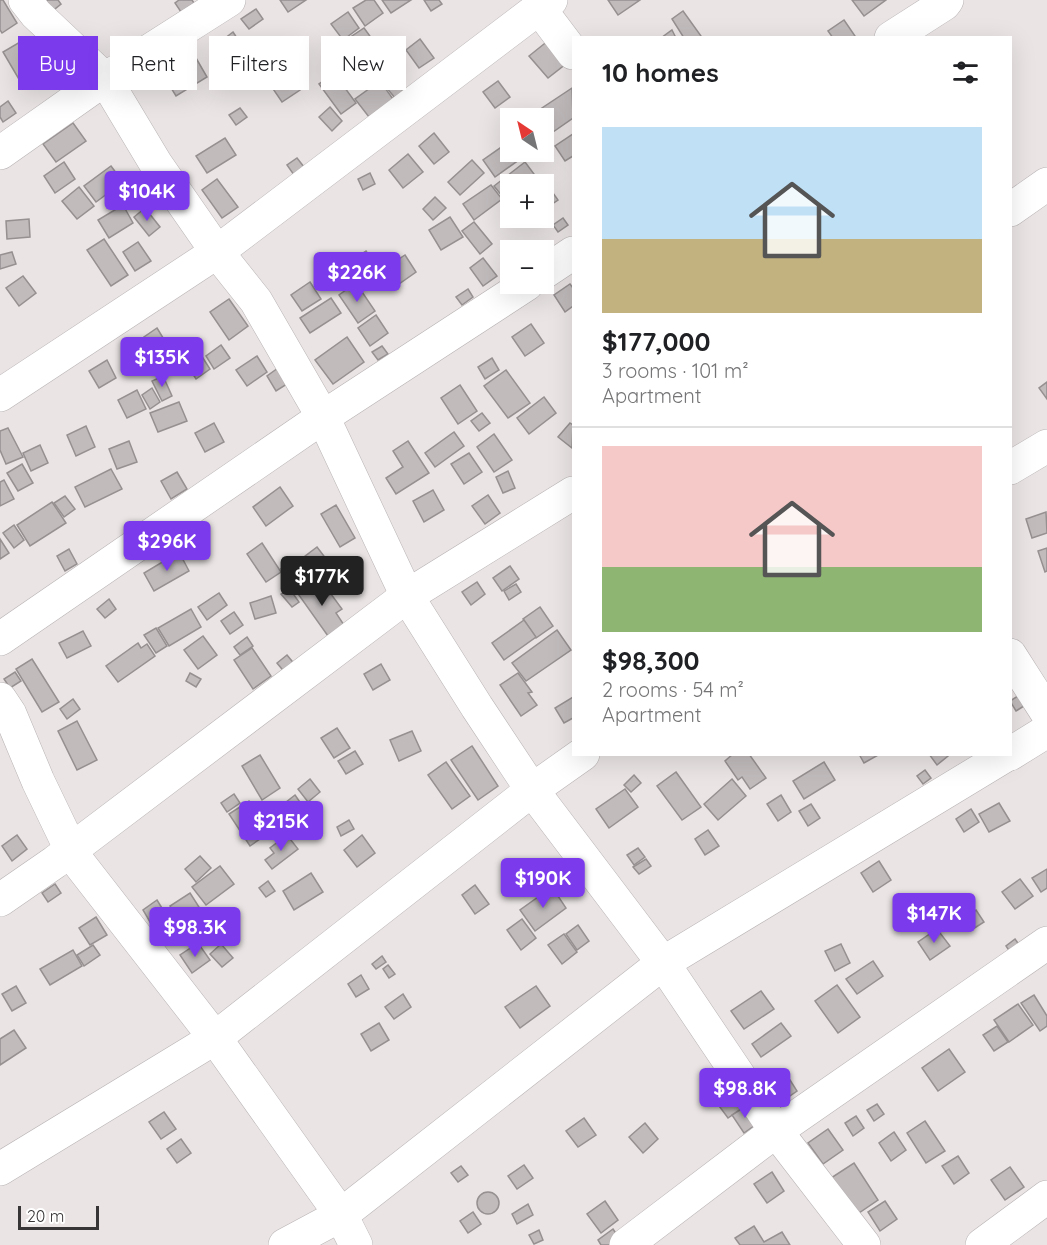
<!DOCTYPE html>
<html lang="en">
<head>
<meta charset="utf-8">
<style>
  :root { --surface:#fff; --page:#f2f2f2; --text:#202124; --muted:#757577; --line:#e0e0e0; --accent:#7c3aed }
  body { margin:0; font-family:Quicksand,sans-serif; background:var(--page); color:var(--text); height:100vh; display:flex; flex-direction:column; font-size:22px; white-space:nowrap }
  * { box-sizing:border-box; margin:0 }
  p { font-size:20px; color:var(--muted) }
  .icon { flex:none; width:33px; height:33px; fill:none; stroke:currentColor; stroke-width:2; stroke-linecap:round; stroke-linejoin:round }
  .map { position:relative; flex:1; overflow:hidden }
  .sheet { position:absolute; left:572px; top:36px; width:440px; height:720px; display:flex; flex-direction:column; background:var(--surface); border-radius:0px; box-shadow:0 6px 24px #0002 }
  .sheet>* { flex:none }
  .top-card { position:absolute; left:18px; top:36px; width:464px; height:54px; display:flex; gap:12px }
  .needle { width:39px; rotate:325deg }
  .tools { position:absolute; left:500px; top:108px; display:grid; gap:12px }
  .tools a { display:grid; place-items:center; width:54px; height:54px; border-radius:0px; background:var(--surface); box-shadow:0 6px 24px #0002; font-size:30px }
  .scale { position:absolute; left:18px; bottom:15px; width:81px; box-sizing:border-box; padding-left:6px; border:3px solid #373535; border-top:0; font-size:16px; line-height:21px; white-space:nowrap; color:#373535; -webkit-text-stroke:4px #fff; paint-order:stroke }
  .price { position:absolute; translate:-50% -51px; padding:0 14px; border-radius:6px; background:var(--accent); color:#fff; font-size:20px; line-height:39px; filter:drop-shadow(0 2px 3px #0008) }
  .price::after { content:''; position:absolute; left:50%; top:36px; width:18px; height:14px; margin-left:-9px; background:inherit; clip-path:polygon(0 0,100% 0,50% 100%) }
  .price.active { background:#222; color:#fff }
  ul { padding:0; list-style:none }
  li { display:grid; align-content:center; gap:12px; height:318px; padding:0 30px }
  li+li { border-top:2px solid var(--line) }
  li span { display:grid; place-items:center; height:186px; border-radius:0px; color:#555 }
  li>.icon { margin-inline-start:auto }
  span .icon { width:108px; height:108px; fill:#fffc; stroke-width:1 }
  li b { font-size:26px }
  h2 { display:flex; justify-content:space-between; align-items:center; height:72px; padding:0 30px; font-size:26px }
  .tag { padding:0 21px; border-radius:0px; background:var(--surface); box-shadow:0 6px 24px #0002; font-size:21px; line-height:54px }
  .tag.active { background:var(--accent); color:#fff }
  .map>svg:first-child { display:block }
  .building { fill:#c1bbbc; stroke:#969091; stroke-width:1.5 }
  .lines { fill:none; stroke-linecap:round; stroke-linejoin:round }
  .minor-casing { stroke:#b9b3b4; stroke-width:34 }
  .minor { stroke:#fff; stroke-width:33 }
</style>
</head>
<body>
<div class="map">
<svg width="1047" height="1245" viewBox="0 0 1047 1245">
  <rect width="100%" height="100%" fill="#eae4e4"/>
  <g class="building">
    <polygon points="0,0 3,0 17,23 2,33 0,30"/>
    <polygon points="48,0 58,0 61,4 50,13 43,4"/>
    <polygon points="179,0 192,0 194,3 181,12 175,3"/>
    <polygon points="280,0 306,0 288,12"/>
    <polygon points="366,0 374,0 383,13 365,26 353,8"/>
    <polygon points="382,0 411,0 391,13"/>
    <polygon points="424,0 439,0 442,4 431,11"/>
    <polygon points="608,0 640,0 618,15"/>
    <polygon points="852,0 886,0 864,16"/>
    <polygon points="256,9 263,19 249,29 241,19"/>
    <polygon points="683,11 701,36 698,38 684,38 672,19"/>
    <polygon points="348,12 359,28 343,40 331,24"/>
    <polygon points="844,20 855,36 852,38 833,38 828,31"/>
    <polygon points="364,28 375,43 360,54 349,38"/>
    <polygon points="672,30 676,38 661,38"/>
    <polygon points="233,32 239,41 229,47 224,39"/>
    <polygon points="247,37 255,48 243,57 234,46"/>
    <polygon points="387,38 397,51 380,63 371,50"/>
    <polygon points="420,39 434,58 419,68 406,50"/>
    <polygon points="348,40 360,61 341,74 328,53"/>
    <polygon points="549,40 567,63 548,78 529,56"/>
    <polygon points="20,42 38,72 20,81 3,52"/>
    <polygon points="259,50 274,70 255,84 240,63"/>
    <polygon points="196,58 207,77 176,96 165,78"/>
    <polygon points="400,58 404,66 389,75 385,67"/>
    <polygon points="287,70 300,90 282,102 269,83"/>
    <polygon points="334,73 356,103 341,114 319,84"/>
    <polygon points="394,80 403,91 395,98 386,87"/>
    <polygon points="380,81 393,99 369,117 355,99"/>
    <polygon points="498,81 510,97 495,108 483,92"/>
    <polygon points="572,88 573,118 553,132 539,110"/>
    <polygon points="8,101 16,113 3,122 0,117 0,107"/>
    <polygon points="330,107 342,121 332,131 319,117"/>
    <polygon points="240,108 247,117 236,125 229,115"/>
    <polygon points="73,123 86,141 56,162 43,144"/>
    <polygon points="434,133 449,152 434,164 419,146"/>
    <polygon points="573,134 573,156 565,161 555,146"/>
    <polygon points="225,138 236,155 207,173 196,156"/>
    <polygon points="510,141 510,152 519,152 523,157 495,177 483,160"/>
    <polygon points="408,154 423,172 403,188 389,170"/>
    <polygon points="297,158 304,167 294,175 287,165"/>
    <polygon points="472,160 484,173 460,195 448,182"/>
    <polygon points="64,162 75,179 55,193 44,176"/>
    <polygon points="525,162 537,178 529,184 510,184 510,199 507,202 494,186"/>
    <polygon points="111,166 123,182 96,202 84,186"/>
    <polygon points="370,173 375,184 363,190 358,179"/>
    <polygon points="217,179 238,207 222,218 202,190"/>
    <polygon points="491,185 502,199 474,220 463,204"/>
    <polygon points="548,186 558,200 543,210 543,190"/>
    <polygon points="79,187 94,206 77,219 62,201"/>
    <polygon points="435,197 446,208 433,220 423,209"/>
    <polygon points="123,205 133,223 109,238 98,220"/>
    <polygon points="145,208 160,227 149,236 134,217"/>
    <polygon points="543,214 545,218 533,226 528,218 543,218"/>
    <polygon points="450,217 463,237 441,250 429,230"/>
    <polygon points="563,218 568,225 558,232 553,225"/>
    <polygon points="29,219 30,237 7,239 6,221"/>
    <polygon points="474,222 492,244 480,254 462,231"/>
    <polygon points="104,239 128,275 111,286 87,250"/>
    <polygon points="138,242 151,261 135,271 123,252"/>
    <polygon points="366,251 378,269 361,281 348,263"/>
    <polygon points="12,252 16,264 0,269 0,255"/>
    <polygon points="405,255 416,272 399,284 387,267"/>
    <polygon points="483,258 497,276 483,286 470,268"/>
    <polygon points="23,276 36,293 19,306 6,288"/>
    <polygon points="310,282 321,299 302,311 291,295"/>
    <polygon points="356,283 375,311 358,323 339,295"/>
    <polygon points="570,284 573,288 573,306 565,312 554,295"/>
    <polygon points="468,289 473,297 462,305 456,297"/>
    <polygon points="331,298 341,313 310,333 300,318"/>
    <polygon points="229,299 248,326 229,340 210,312"/>
    <polygon points="376,315 388,333 370,346 358,328"/>
    <polygon points="531,324 544,343 525,356 512,337"/>
    <polygon points="157,328 165,341 152,349 144,337"/>
    <polygon points="347,337 364,362 333,384 315,360"/>
    <polygon points="169,342 183,366 169,375 155,351"/>
    <polygon points="221,345 230,358 214,369 206,356"/>
    <polygon points="382,346 388,354 378,360 372,352"/>
    <polygon points="201,355 210,369 196,379 187,365"/>
    <polygon points="257,356 267,372 247,386 236,370"/>
    <polygon points="492,358 499,370 485,379 478,367"/>
    <polygon points="107,360 116,378 99,388 89,371"/>
    <polygon points="278,368 287,384 276,391 267,376"/>
    <polygon points="506,370 530,403 508,418 484,386"/>
    <polygon points="163,376 172,396 162,401 152,381"/>
    <polygon points="1047,382 1047,399 1039,388"/>
    <polygon points="460,385 477,411 458,424 441,398"/>
    <polygon points="152,388 160,402 150,409 142,395"/>
    <polygon points="137,390 146,409 127,418 118,400"/>
    <polygon points="544,397 556,413 529,434 517,418"/>
    <polygon points="179,402 187,421 158,432 150,413"/>
    <polygon points="482,413 490,423 479,431 471,421"/>
    <polygon points="214,423 224,442 205,452 195,433"/>
    <polygon points="570,423 573,425 572,448 558,437"/>
    <polygon points="86,426 95,447 76,456 67,435"/>
    <polygon points="8,428 23,457 6,464 0,450 0,431"/>
    <polygon points="454,432 464,446 435,467 425,453"/>
    <polygon points="494,434 512,460 494,472 477,447"/>
    <polygon points="129,441 137,462 117,469 109,449"/>
    <polygon points="408,441 429,473 396,494 386,478 403,467 393,451"/>
    <polygon points="40,445 48,463 31,471 23,453"/>
    <polygon points="469,453 482,472 464,484 451,464"/>
    <polygon points="22,464 33,483 18,491 7,473"/>
    <polygon points="111,469 122,489 85,507 75,487"/>
    <polygon points="508,471 515,488 503,493 496,477"/>
    <polygon points="177,472 187,489 171,499 161,481"/>
    <polygon points="4,480 14,499 0,506 0,482"/>
    <polygon points="280,487 293,506 266,526 253,507"/>
    <polygon points="433,490 444,510 424,522 413,501"/>
    <polygon points="488,495 500,513 485,524 472,506"/>
    <polygon points="65,496 75,509 64,517 54,503"/>
    <polygon points="52,502 66,523 30,546 17,525"/>
    <polygon points="336,505 355,538 340,547 321,514"/>
    <polygon points="1046,512 1047,533 1032,538 1026,519"/>
    <polygon points="14,525 24,540 14,548 3,533"/>
    <polygon points="0,539 9,553 0,559"/>
    <polygon points="262,543 281,572 266,582 247,554"/>
    <polygon points="317,547 327,560 314,570 304,557"/>
    <polygon points="1047,548 1047,571 1045,572 1038,551"/>
    <polygon points="69,549 77,564 65,571 57,556"/>
    <polygon points="179,552 189,571 154,591 144,573"/>
    <polygon points="295,559 308,575 294,586 281,569"/>
    <polygon points="331,564 340,577 326,587 317,574"/>
    <polygon points="510,566 519,579 502,591 493,578"/>
    <polygon points="312,580 325,598 331,594 342,609 336,613 344,625 328,636 296,591"/>
    <polygon points="477,582 485,594 471,605 462,592"/>
    <polygon points="516,584 521,592 509,600 504,591"/>
    <polygon points="289,588 299,602 292,607 281,594"/>
    <polygon points="219,593 227,605 207,620 198,607"/>
    <polygon points="271,596 276,613 255,619 250,603"/>
    <polygon points="109,599 116,609 105,618 97,609"/>
    <polygon points="540,607 553,626 536,638 523,619"/>
    <polygon points="191,609 201,627 169,646 158,628"/>
    <polygon points="234,612 243,625 230,634 221,621"/>
    <polygon points="524,620 536,637 504,660 492,643"/>
    <polygon points="156,628 167,646 156,653 144,635"/>
    <polygon points="557,630 571,650 526,681 512,663"/>
    <polygon points="83,631 91,646 67,658 59,643"/>
    <polygon points="203,636 217,655 198,669 184,650"/>
    <polygon points="247,637 253,646 240,655 234,647"/>
    <polygon points="138,643 141,648 147,644 155,656 118,682 106,666"/>
    <polygon points="252,648 271,676 253,689 234,660"/>
    <polygon points="287,655 296,666 286,674 277,663"/>
    <polygon points="32,659 59,702 42,712 16,669"/>
    <polygon points="381,664 390,680 373,690 364,674"/>
    <polygon points="15,672 21,681 10,688 4,679"/>
    <polygon points="190,673 201,679 196,687 186,681"/>
    <polygon points="518,673 532,692 528,693 537,705 521,716 500,685"/>
    <polygon points="1018,696 1024,706 1016,711 1010,701"/>
    <polygon points="573,697 573,718 564,723 555,708"/>
    <polygon points="73,699 80,709 67,719 60,709"/>
    <polygon points="77,721 97,760 77,770 58,731"/>
    <polygon points="337,728 350,748 334,758 321,738"/>
    <polygon points="412,731 421,751 399,761 390,740"/>
    <polygon points="472,746 498,786 478,800 451,760"/>
    <polygon points="355,751 363,764 346,774 338,761"/>
    <polygon points="733,754 749,754 766,778 750,789 742,777 738,780 725,761"/>
    <polygon points="859,754 880,754 864,763"/>
    <polygon points="929,754 947,754 948,756 937,765"/>
    <polygon points="260,755 280,788 262,800 242,766"/>
    <polygon points="446,762 470,796 452,809 428,775"/>
    <polygon points="824,762 835,780 804,799 793,781"/>
    <polygon points="925,770 931,778 923,784 917,776"/>
    <polygon points="676,772 701,807 682,820 657,786"/>
    <polygon points="634,775 641,783 631,792 624,785"/>
    <polygon points="310,779 320,792 308,802 298,789"/>
    <polygon points="732,779 746,796 718,820 704,804"/>
    <polygon points="625,789 638,807 609,828 596,809"/>
    <polygon points="234,794 240,803 227,812 221,803"/>
    <polygon points="295,795 306,811 281,828 271,814"/>
    <polygon points="781,795 791,812 778,821 767,804"/>
    <polygon points="249,801 270,832 250,846 229,814"/>
    <polygon points="999,803 1010,821 989,832 979,814"/>
    <polygon points="811,804 820,818 808,826 799,811"/>
    <polygon points="971,809 979,822 964,832 956,819"/>
    <polygon points="349,820 354,829 341,836 337,827"/>
    <polygon points="708,830 719,846 705,855 695,839"/>
    <polygon points="17,835 27,849 12,861 2,846"/>
    <polygon points="287,835 298,849 272,869 265,860 274,853 270,848"/>
    <polygon points="362,835 375,853 357,867 344,850"/>
    <polygon points="638,848 645,857 634,865 627,855"/>
    <polygon points="200,856 211,868 196,882 185,869"/>
    <polygon points="646,859 651,866 639,874 633,867"/>
    <polygon points="879,861 891,880 873,892 861,873"/>
    <polygon points="220,866 234,884 206,905 192,887"/>
    <polygon points="1047,869 1047,888 1041,892 1032,878"/>
    <polygon points="311,873 323,892 294,910 283,891"/>
    <polygon points="1020,879 1033,896 1015,909 1002,892"/>
    <polygon points="268,881 275,891 266,897 259,888"/>
    <polygon points="55,884 61,893 48,902 42,893"/>
    <polygon points="475,885 489,904 475,914 462,895"/>
    <polygon points="552,887 566,908 535,931 520,910"/>
    <polygon points="190,893 199,907 179,920 170,906"/>
    <polygon points="930,895 939,915 920,924 911,904"/>
    <polygon points="157,900 165,913 150,922 143,910"/>
    <polygon points="976,910 984,922 970,931 963,920"/>
    <polygon points="96,917 107,935 90,945 79,928"/>
    <polygon points="522,919 536,938 521,950 507,930"/>
    <polygon points="175,920 183,932 169,941 161,929"/>
    <polygon points="578,925 589,941 577,950 566,934"/>
    <polygon points="937,929 950,946 930,960 918,942"/>
    <polygon points="564,934 577,952 562,964 548,945"/>
    <polygon points="1015,939 1022,949 1012,955 1006,946"/>
    <polygon points="198,943 210,960 192,973 180,955"/>
    <polygon points="221,944 233,958 222,967 210,954"/>
    <polygon points="841,944 850,963 835,971 825,951"/>
    <polygon points="93,945 100,955 84,966 77,955"/>
    <polygon points="73,950 82,966 50,985 40,969"/>
    <polygon points="382,956 386,962 376,969 372,964"/>
    <polygon points="873,961 883,976 857,994 846,979"/>
    <polygon points="388,965 395,974 389,978 383,969"/>
    <polygon points="361,975 369,989 356,997 348,984"/>
    <polygon points="837,985 860,1017 838,1033 815,1001"/>
    <polygon points="16,986 26,1003 12,1011 2,994"/>
    <polygon points="536,986 550,1006 520,1028 505,1007"/>
    <polygon points="761,991 774,1009 744,1029 731,1011"/>
    <polygon points="403,994 411,1007 394,1019 385,1007"/>
    <polygon points="1034,995 1047,1016 1047,1026 1040,1031 1021,1003"/>
    <polygon points="1018,1004 1033,1025 1009,1042 994,1020"/>
    <polygon points="379,1023 389,1040 371,1051 361,1034"/>
    <polygon points="781,1023 791,1036 761,1057 752,1044"/>
    <polygon points="997,1026 1008,1042 994,1051 983,1035"/>
    <polygon points="14,1030 26,1048 0,1065 0,1039"/>
    <polygon points="949,1049 965,1072 938,1091 922,1068"/>
    <polygon points="724,1070 748,1104 728,1118 708,1091 716,1086 711,1079"/>
    <polygon points="790,1080 797,1091 787,1098 779,1086"/>
    <polygon points="877,1104 884,1114 874,1121 867,1110"/>
    <polygon points="746,1106 758,1123 744,1133 732,1115"/>
    <polygon points="164,1112 176,1129 161,1139 149,1122"/>
    <polygon points="856,1116 864,1128 853,1136 845,1123"/>
    <polygon points="584,1118 596,1135 578,1147 566,1131"/>
    <polygon points="925,1121 945,1151 926,1163 907,1133"/>
    <polygon points="645,1123 658,1139 643,1153 629,1137"/>
    <polygon points="828,1129 843,1150 823,1164 808,1143"/>
    <polygon points="894,1132 906,1150 891,1161 879,1143"/>
    <polygon points="181,1139 191,1153 177,1163 167,1149"/>
    <polygon points="958,1156 969,1173 954,1184 942,1166"/>
    <polygon points="854,1163 878,1200 856,1215 831,1178"/>
    <polygon points="524,1165 533,1178 517,1189 508,1176"/>
    <polygon points="461,1166 468,1175 458,1182 451,1173"/>
    <polygon points="1010,1167 1024,1187 1005,1200 991,1180"/>
    <polygon points="772,1172 784,1191 767,1203 754,1184"/>
    <circle cx="488" cy="1203" r="11"/>
    <polygon points="605,1201 618,1220 601,1233 587,1214"/>
    <polygon points="885,1201 897,1219 880,1231 868,1212"/>
    <polygon points="528,1204 533,1215 517,1224 512,1214"/>
    <polygon points="473,1212 481,1224 468,1233 460,1221"/>
    <polygon points="754,1226 764,1242 782,1232 790,1245 740,1245 735,1238"/>
    <polygon points="613,1229 621,1241 615,1245 601,1245 598,1240"/>
    <polygon points="539,1230 543,1240 534,1244 529,1235"/>
  </g>
  <g class="lines">
    <defs>
      <g id="minor">
        <polyline points="25,0 36,14 105,79 156,164 217,252 256,301 323,417 407,596 477,707 532,790 663,963 776,1131 864,1245"/>
        <polyline points="551,0 539,8 573,53"/>
        <polyline points="891,38 944,4 947,0"/>
        <polyline points="0,153 105,79 229,0"/>
        <polyline points="1010,210 1047,184"/>
        <polyline points="543,273 573,253"/>
        <polyline points="0,395 217,252 539,8"/>
        <polyline points="1010,468 1047,446"/>
        <polyline points="0,639 323,417 527,284"/>
        <polyline points="1010,655 1047,713"/>
        <polyline points="0,699 10,714 38,781 75,858 215,1038 341,1215 356,1245"/>
        <polyline points="1010,754 1047,731"/>
        <polyline points="0,900 55,862 407,596 573,493"/>
        <polyline points="0,1169 215,1038 532,790 583,754"/>
        <polyline points="285,1245 341,1215 663,963 1008,754"/>
        <polyline points="626,1245 776,1131 1047,943"/>
        <polyline points="982,1245 1047,1197"/>
      </g>
    </defs>
    <use href="#minor" class="minor-casing"/>
    <use href="#minor" class="minor"/>
  </g>
</svg>
<div class="tools">
<a><svg class="needle" viewBox="-14 -14 28 28"><path d="M0-13l5 13h-10z" fill="#e53935"/><path d="M0 13l5-13h-10z" fill="#757577"/></svg></a>
<a>+</a>
<a>−</a>
</div>
<div class="scale">20 m</div>
<b class="price" style="left:147px;top:222px">$104K</b>
<b class="price" style="left:357px;top:303px">$226K</b>
<b class="price" style="left:162px;top:388px">$135K</b>
<b class="price" style="left:167px;top:572px">$296K</b>
<b class="price active" style="left:322px;top:607px">$177K</b>
<b class="price" style="left:281px;top:852px">$215K</b>
<b class="price" style="left:543px;top:909px">$190K</b>
<b class="price" style="left:934px;top:944px">$147K</b>
<b class="price" style="left:195px;top:958px">$98.3K</b>
<b class="price" style="left:745px;top:1119px">$98.8K</b>
<div class="top-card">
<a class="tag active">Buy</a>
<a class="tag">Rent</a>
<a class="tag">Filters</a>
<a class="tag">New</a>
</div>
<section class="sheet">
<h2>10 homes<svg class="icon" aria-label="filters" viewBox="0 0 24 24"><path d="M4 7h16M4 17h16"/><circle cx="9" cy="7" r="2"/><circle cx="15" cy="17" r="2"/></svg></h2>
<ul>
<li><span style="background:linear-gradient(#bfe0f5 60%,#c2b280 0)"><svg class="icon" aria-label="home" viewBox="0 0 24 24"><path d="M3 11l9-7 9 7M6 9v11h12V9"/></svg></span><div><b>$177,000</b><p>3 rooms · 101 m²</p><p>Apartment</p></div></li>
<li><span style="background:linear-gradient(#f6c9c9 65%,#8fb573 0)"><svg class="icon" aria-label="home" viewBox="0 0 24 24"><path d="M3 11l9-7 9 7M6 9v11h12V9"/></svg></span><div><b>$98,300</b><p>2 rooms · 54 m²</p><p>Apartment</p></div></li>
</ul>
</section>
</div>
</body>
</html>
